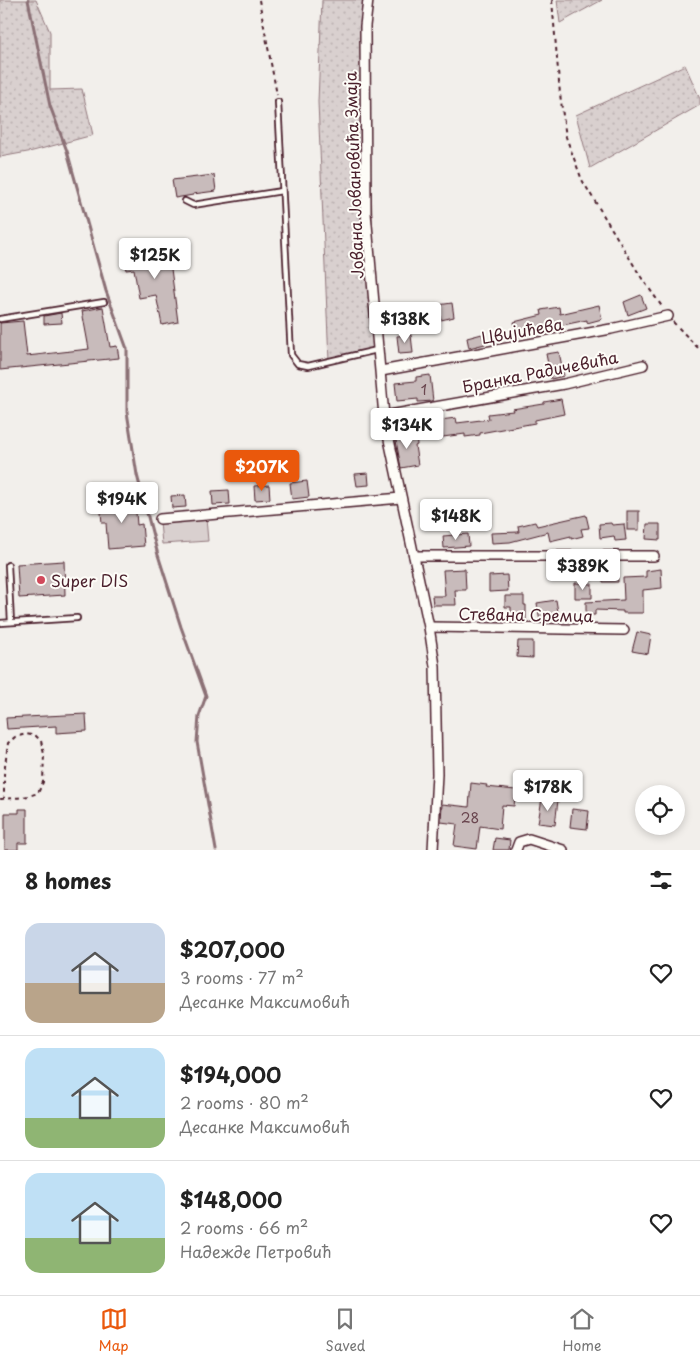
<!DOCTYPE html>
<html lang="en">
<head>
<meta charset="utf-8">
<style>
  :root { --surface:#fff; --page:#f6f6f6; --text:#222; --muted:#767676; --line:#e0e0e0; --accent:#ea580c }
  body { margin:0; font-family:"Playpen Sans",sans-serif; background:var(--page); color:var(--text); height:100vh; display:flex; flex-direction:column; font-size:19px; white-space:nowrap }
  * { box-sizing:border-box; margin:0 }
  p { font-size:16px; color:var(--muted) }
  .icon { flex:none; width:28px; height:28px; fill:none; stroke:currentColor; stroke-width:2; stroke-linecap:round; stroke-linejoin:round }
  .map { position:relative; height:850px; overflow:hidden }
  .panel { display:flex; flex-direction:column; background:var(--surface); flex:1 }
  .panel>* { flex:none }
  .buttons { position:absolute; left:635px; top:785px; display:grid; gap:10px }
  .buttons a { display:grid; place-items:center; width:50px; height:50px; border-radius:50%; background:var(--surface); box-shadow:0 2px 8px #0003; font-size:25px }
  .price { position:absolute; translate:-50% -42px; padding:0 11px; border-radius:5px; background:#fff; color:#222; font-size:16px; line-height:32px; filter:drop-shadow(0 1px 2px #0008) }
  .price::after { content:''; position:absolute; left:50%; top:30px; width:15px; height:11px; margin-left:-8px; background:inherit; clip-path:polygon(0 0,100% 0,50% 100%) }
  .price.on { background:var(--accent); color:#fff }
  ul { padding:0; list-style:none }
  li { display:flex; align-items:center; gap:15px; height:125px; padding:0 25px }
  li+li { border-top:1px solid var(--line) }
  li span { display:grid; place-items:center; flex:none; width:140px; height:100px; border-radius:15px; color:#555 }
  li>.icon { margin-inline-start:auto }
  span .icon { width:60px; height:60px; fill:#fffc; stroke-width:1 }
  li b { font-size:21px }
  h2 { display:flex; justify-content:space-between; align-items:center; height:60px; padding:0 25px; font-size:21px }
  .tabs { display:flex; justify-content:space-around; align-items:center; height:70px; border-top:1px solid var(--line); background:var(--surface); font-size:14px; color:var(--muted) }
  .tabs a { display:grid; justify-items:center; gap:2px }
  .tabs .on { color:var(--accent) }
  .map>svg:first-child { display:block }
  .grass { fill:url(#grass-dots); stroke:#92787d }
  .garden { fill:#d9d0cf; stroke:#92787d }
  .lines { fill:none; stroke-linecap:round; stroke-linejoin:round }
  .stream { stroke:#8b6f75; stroke-width:3 }
  .building { fill:#c8bbbb; stroke:#4a1f2b }
  .lane-casing { stroke:#4a1f2b; stroke-width:8 }
  .street-casing { stroke:#4a1f2b; stroke-width:12 }
  .path { stroke:#4a1f2b; stroke-width:2; stroke-dasharray:4 4; stroke-linecap:butt }
  .lane { stroke:#fdfcf7; stroke-width:4.5 }
  .street { stroke:#fdfcf7; stroke-width:9 }
  .poi-dot { fill:#d1495b; stroke:#fdfcf7; stroke-width:2 }
  .labels { text-anchor:middle; dominant-baseline:central; stroke-width:4; stroke-linejoin:round; paint-order:stroke }
  .number-label { font-size:14px; fill:#6a464f }
  .street-label { font-size:16px; fill:#4a1f2b; stroke:#fdfcf7 }
  .poi-label { font-size:16px; fill:#4a1f2b; stroke:#fdfcf7; text-anchor:start }
</style>
</head>
<body>
<div class="map">
<svg width="700" height="850" viewBox="0 0 700 850">
  <defs>
    <pattern id="grass-dots" width="8" height="8" patternUnits="userSpaceOnUse" patternTransform="scale(1.25)"><rect width="8" height="8" fill="#d9d0cf"/><path d="M2 2h.1M6 6h.1" fill="none" stroke="#bcb2b2" stroke-width="1.8" stroke-linecap="round"/></pattern>
  </defs>
  <rect width="100%" height="100%" fill="#f2efeb"/>
  <filter id="ink" filterUnits="userSpaceOnUse"><feTurbulence type="fractalNoise" baseFrequency=".02" numOctaves="2"/><feDisplacementMap in="SourceGraphic" scale="10" xChannelSelector="R" yChannelSelector="G"/><feConvolveMatrix kernelMatrix="1 2 1 2 8 2 1 2 1" color-interpolation-filters="sRGB"/></filter>
  <g filter="url(#ink)">
    <g class="grass">
      <polygon points="0,0 36,0 50,32 50,90 82,89 93,135 33,151 0,157"/>
      <polygon points="322,0 371,0 365,26 377,350 329,361 318,102"/>
      <polygon points="557,0 602,0 560,23"/>
      <polygon points="685,65 700,99 700,105 590,168 576,115"/>
    </g>
    <polygon class="garden" points="206,518 208,541 162,544 160,522"/>
    <g class="lines">
      <polyline class="stream" points="28,0 50,106 67,151 106,291 127,349 127,412 137,475 158,555 181,627 206,696 199,716 197,742 216,850"/>
    </g>
    <g class="building">
      <polygon points="214,175 216,191 193,194 193,195 175,198 172,180"/>
      <polygon points="168,246 178,322 162,325 156,295 139,298 134,269 126,270 123,255"/>
      <polygon points="641,295 646,308 628,315 624,302"/>
      <polygon points="452,303 454,317 441,320 438,305"/>
      <polygon points="599,305 602,319 587,323 587,320 539,330 539,332 518,337 514,322 542,315 541,310 559,307 560,314"/>
      <polygon points="103,307 110,347 117,346 119,358 0,370 0,323 23,321 27,356 89,349 82,311"/>
      <polygon points="61,313 62,323 44,324 44,316"/>
      <polygon points="482,334 485,344 469,348 467,338"/>
      <polygon points="411,335 413,353 399,354 397,336"/>
      <polygon points="559,352 564,376 551,379 546,354"/>
      <polygon points="430,375 433,401 418,402 418,399 397,401 395,383 416,381 416,377"/>
      <polygon points="561,399 564,414 535,420 535,423 480,433 480,435 465,437 465,434 443,437 440,420 456,418 457,423 489,419 488,414 513,411 512,409 544,404 544,402"/>
      <polygon points="416,433 417,445 415,446 418,465 401,468 395,435"/>
      <polygon points="368,473 369,485 357,486 355,474"/>
      <polygon points="307,481 309,497 292,499 290,483"/>
      <polygon points="269,485 270,499 255,500 254,486"/>
      <polygon points="229,490 230,504 213,505 212,491"/>
      <polygon points="185,495 186,507 172,508 171,496"/>
      <polygon points="135,500 137,525 142,524 144,546 108,549 106,523 102,523 100,502"/>
      <rect x="627" y="511" width="12" height="19"/>
      <polygon points="586,515 589,528 581,529 583,536 571,539 571,536 550,541 548,532 510,542 492,543 491,533 519,532 518,526 535,522 537,526"/>
      <polygon points="611,523 612,525 624,524 626,540 615,541 614,536 600,538 599,524"/>
      <polygon points="647,524 660,524 660,540 646,539"/>
      <polygon points="468,534 469,546 444,548 443,536"/>
      <polygon points="64,561 65,595 19,598 17,564"/>
      <polygon points="465,569 466,590 455,590 456,605 433,605 432,596 445,596 443,570"/>
      <polygon points="602,569 617,569 618,582 603,582"/>
      <polygon points="661,569 662,588 643,590 643,613 623,613 623,611 595,610 595,615 586,615 586,602 624,600 623,578 646,577 646,571"/>
      <polygon points="507,575 508,591 489,592 489,576"/>
      <polygon points="575,583 592,584 592,598 575,598"/>
      <polygon points="505,596 524,596 524,605 526,605 526,620 511,620 511,607 505,607"/>
      <polygon points="556,600 559,618 540,621 537,603"/>
      <polygon points="637,632 651,635 648,654 632,651"/>
      <polygon points="518,641 533,641 533,658 517,657"/>
      <polygon points="86,714 87,731 56,733 56,726 7,729 6,718"/>
      <polygon points="471,783 487,785 486,787 516,790 514,806 502,805 500,829 480,826 477,849 454,846 457,824 441,822 442,804 469,807"/>
      <polygon points="542,798 558,800 555,825 538,823"/>
      <polygon points="19,809 27,809 27,843 18,843 18,850 5,850 5,813 19,813"/>
      <polygon points="572,809 589,811 587,829 570,827"/>
      <polygon points="495,838 510,840 509,850 493,850"/>
    </g>
    <g class="lines">
      <defs>
        <g id="lane">
          <polyline points="278,102 291,355 298,364 308,366 377,350"/>
          <polyline points="185,201 193,205 282,191"/>
          <polyline points="0,319 104,302"/>
          <polyline points="8,565 11,622"/>
          <polyline points="0,623 77,618"/>
        </g>
        <g id="street">
          <polyline points="368,0 365,26 366,213 384,416 429,627 435,666 437,774 433,850"/>
          <polyline points="381,371 611,329 668,316"/>
          <polyline points="384,416 564,384 643,365"/>
          <polyline points="160,519 401,498"/>
          <polyline points="414,556 654,556"/>
          <polyline points="429,627 624,630"/>
          <polyline points="516,850 519,842 529,839 563,850"/>
        </g>
      </defs>
      <use href="#lane" class="lane-casing"/>
      <use href="#street" class="street-casing"/>
      <g class="path">
        <polyline points="259,0 277,95"/>
        <polyline points="552,0 560,94 566,137 582,180 641,277 663,308"/>
        <polyline points="673,322 700,350"/>
        <path d="M0,799C13,798 25,798 38,793L43,782L44,754L41,741L36,736L26,734L15,737L8,743L4,774V798"/>
      </g>
      <use href="#lane" class="lane"/>
      <use href="#street" class="street"/>
    </g>
  </g>
  <circle class="poi-dot" cx="41" cy="580" r="5"/>
  <g class="labels">
    <g class="number-label">
      <text x="424" y="389">1</text>
      <text x="470" y="817">28</text>
    </g>
    <g class="street-label">
      <text transform="translate(353 175) rotate(-92)">Јована Јовановића Змаја</text>
      <text transform="translate(522 330) rotate(-10)">Цвијићева</text>
      <text transform="translate(540 371) rotate(-11)">Бранка Радичевића</text>
      <text transform="translate(526 614) rotate(1)">Стевана Сремца</text>
    </g>
    <g class="poi-label">
      <text x="51" y="580">Super DIS</text>
    </g>
  </g>
</svg>
<div class="buttons">
<a><svg class="icon" aria-label="locate" viewBox="0 0 24 24"><circle cx="12" cy="12" r="6"/><path d="M12 2v4M12 18v4M2 12h4M18 12h4"/></svg></a>
</div>
<b class="price" style="left:155px;top:280px">$125K</b>
<b class="price" style="left:405px;top:344px">$138K</b>
<b class="price" style="left:407px;top:450px">$134K</b>
<b class="price on" style="left:262px;top:492px">$207K</b>
<b class="price" style="left:122px;top:524px">$194K</b>
<b class="price" style="left:456px;top:541px">$148K</b>
<b class="price" style="left:583px;top:591px">$389K</b>
<b class="price" style="left:548px;top:812px">$178K</b>
</div>
<section class="panel">
<h2>8 homes<svg class="icon" aria-label="filters" viewBox="0 0 24 24"><path d="M4 7h16M4 17h16"/><circle cx="9" cy="7" r="2"/><circle cx="15" cy="17" r="2"/></svg></h2>
<ul>
<li><span style="background:linear-gradient(#c9d6e8 60%,#b9a48a 0)"><svg class="icon" aria-label="home" viewBox="0 0 24 24"><path d="M3 11l9-7 9 7M6 9v11h12V9"/></svg></span><div><b>$207,000</b><p>3 rooms · 77 m²</p><p>Десанке Максимовић</p></div><svg class="icon" aria-label="heart" viewBox="0 0 24 24"><path d="M12 20l-8-8c-3-5 5-10 8-4 3-6 11-1 8 4z"/></svg></li>
<li><span style="background:linear-gradient(#bfe0f5 70%,#8fb573 0)"><svg class="icon" aria-label="home" viewBox="0 0 24 24"><path d="M3 11l9-7 9 7M6 9v11h12V9"/></svg></span><div><b>$194,000</b><p>2 rooms · 80 m²</p><p>Десанке Максимовић</p></div><svg class="icon" aria-label="heart" viewBox="0 0 24 24"><path d="M12 20l-8-8c-3-5 5-10 8-4 3-6 11-1 8 4z"/></svg></li>
<li><span style="background:linear-gradient(#bfe0f5 65%,#8fb573 0)"><svg class="icon" aria-label="home" viewBox="0 0 24 24"><path d="M3 11l9-7 9 7M6 9v11h12V9"/></svg></span><div><b>$148,000</b><p>2 rooms · 66 m²</p><p>Надежде Петровић</p></div><svg class="icon" aria-label="heart" viewBox="0 0 24 24"><path d="M12 20l-8-8c-3-5 5-10 8-4 3-6 11-1 8 4z"/></svg></li>
</ul>
</section>
<nav class="tabs">
<a class="on"><svg class="icon" aria-label="map" viewBox="0 0 24 24"><path d="M3 6l6-2 6 2 6-2v14l-6 2-6-2-6 2zM9 4v14M15 6v14"/></svg>Map</a>
<a><svg class="icon" aria-label="saved" viewBox="0 0 24 24"><path d="M7 4h10v16l-5-4-5 4z"/></svg>Saved</a>
<a><svg class="icon" aria-label="home" viewBox="0 0 24 24"><path d="M3 11l9-7 9 7M6 9v11h12V9"/></svg>Home</a>
</nav>
</body>
</html>
